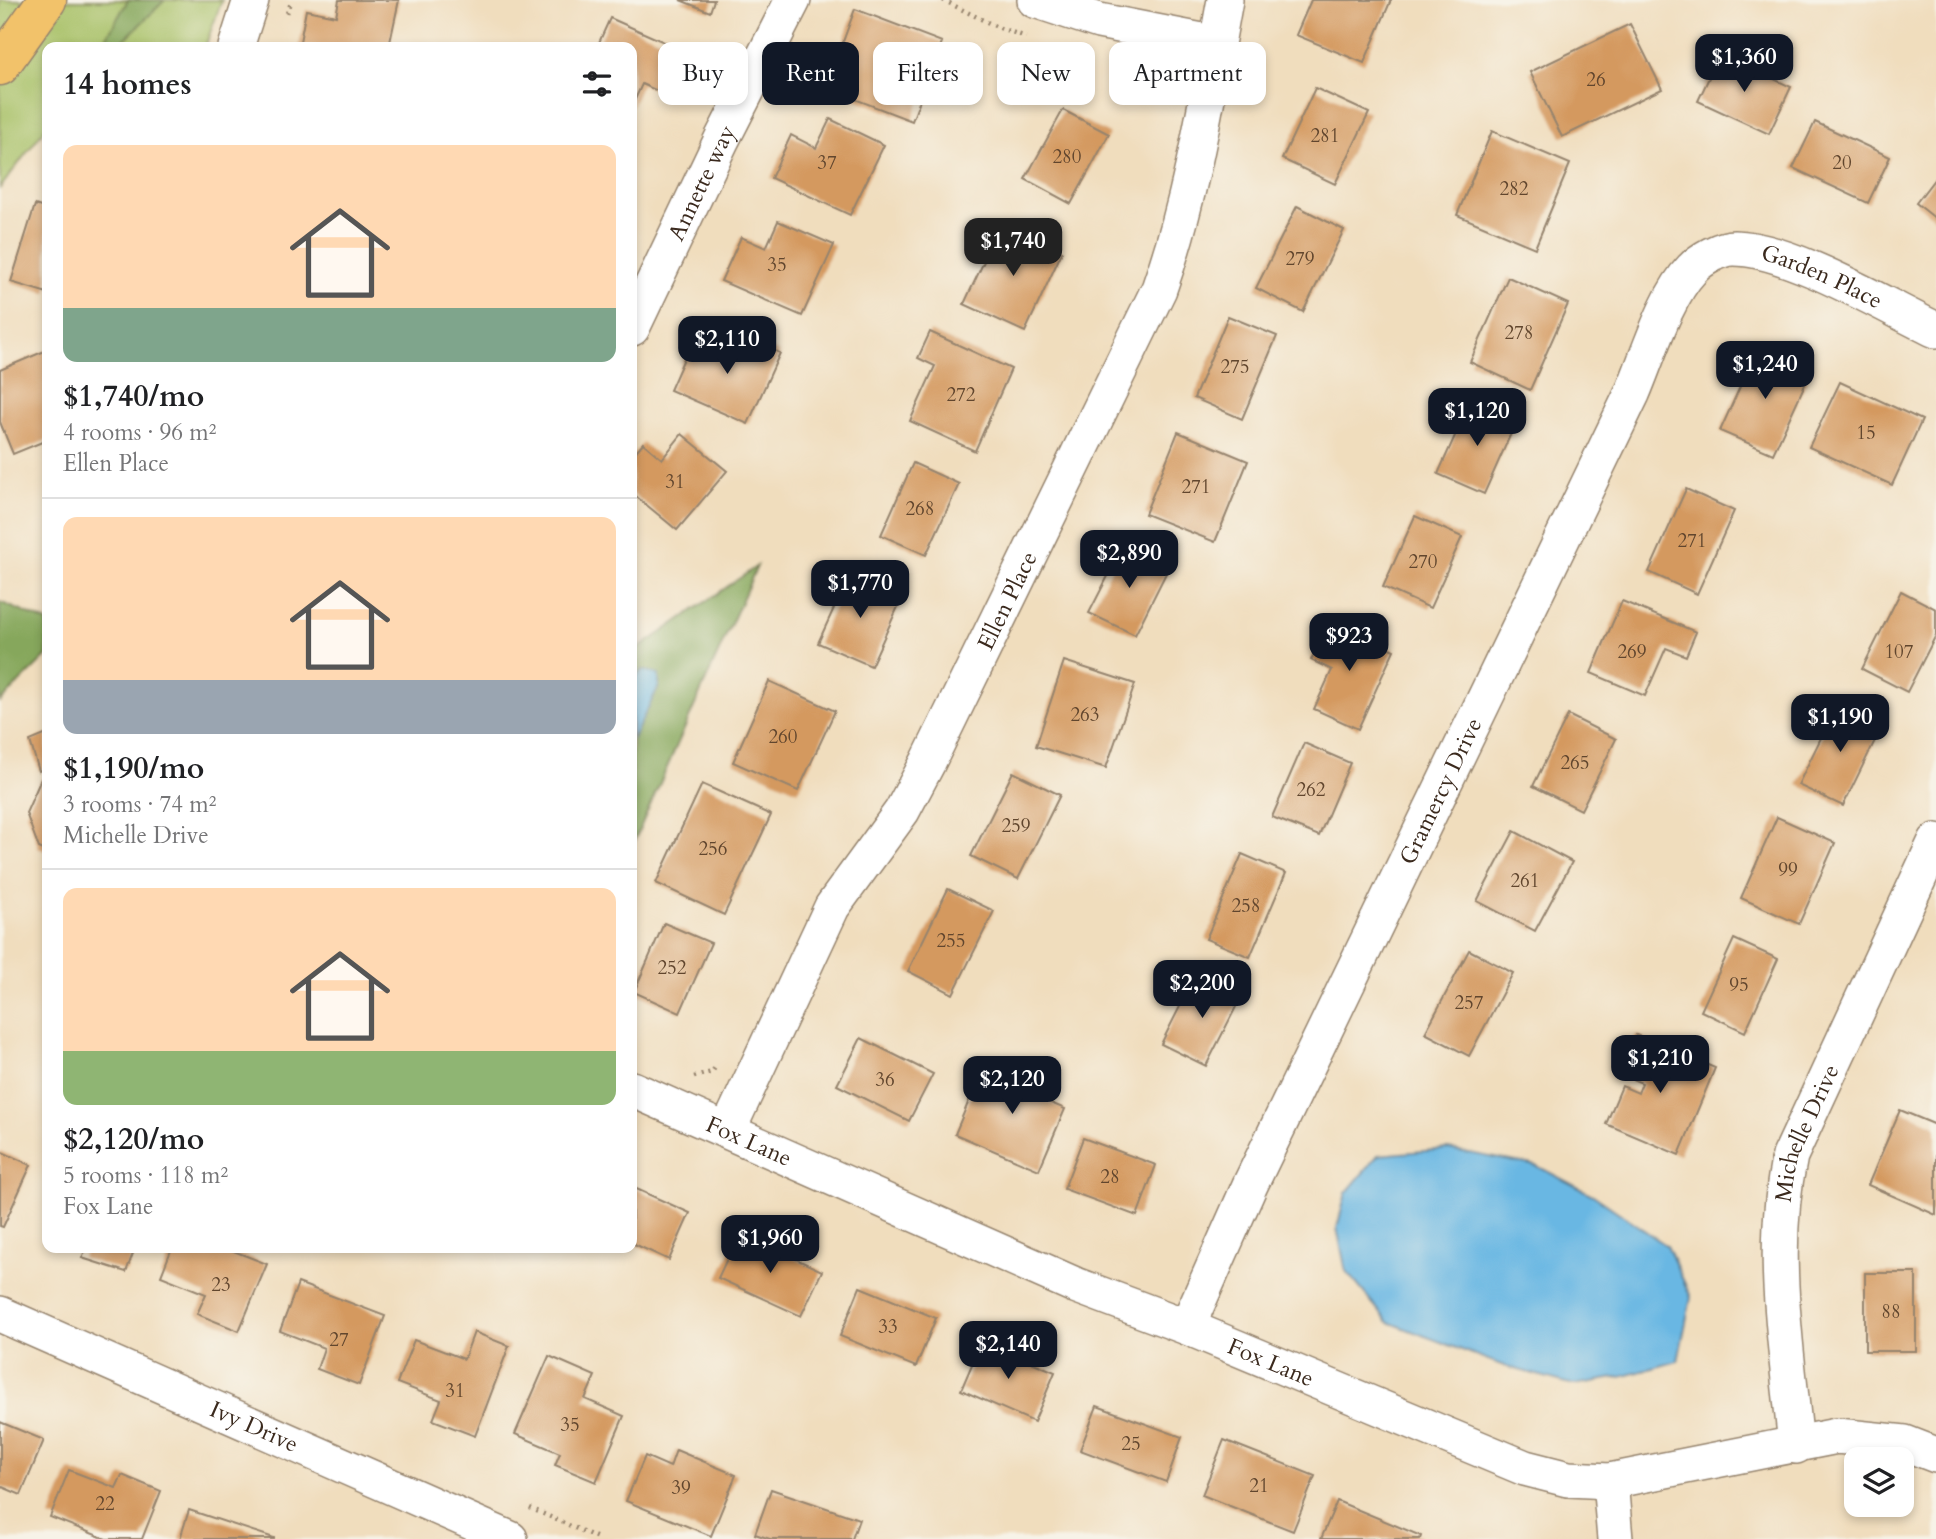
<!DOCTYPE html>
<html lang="en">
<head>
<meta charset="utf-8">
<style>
  :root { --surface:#fff; --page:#f6f6f6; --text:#202124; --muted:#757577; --line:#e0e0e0; --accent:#111827 }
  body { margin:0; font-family:Cardo,serif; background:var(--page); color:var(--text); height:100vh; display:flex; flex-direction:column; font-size:26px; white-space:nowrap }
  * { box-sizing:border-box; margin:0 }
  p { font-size:23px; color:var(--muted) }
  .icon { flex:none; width:38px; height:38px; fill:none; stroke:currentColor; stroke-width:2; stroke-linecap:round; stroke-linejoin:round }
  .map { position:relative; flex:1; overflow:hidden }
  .details { position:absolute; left:42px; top:42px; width:595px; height:1211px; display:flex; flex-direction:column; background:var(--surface); border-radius:14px; box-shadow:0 4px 10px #0003 }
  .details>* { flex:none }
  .guide { position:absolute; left:658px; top:42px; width:665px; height:63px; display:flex; gap:14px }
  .tools { position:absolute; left:1844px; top:1447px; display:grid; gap:14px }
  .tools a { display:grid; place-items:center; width:70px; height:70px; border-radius:14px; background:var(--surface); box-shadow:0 4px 10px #0003; font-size:35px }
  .price { position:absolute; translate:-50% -60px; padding:0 16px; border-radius:14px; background:var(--accent); color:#fff; font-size:23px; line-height:46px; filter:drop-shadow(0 2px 4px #0008) }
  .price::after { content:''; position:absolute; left:50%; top:42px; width:21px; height:16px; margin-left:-10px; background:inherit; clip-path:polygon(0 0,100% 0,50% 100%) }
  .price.active { background:#222; color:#fff }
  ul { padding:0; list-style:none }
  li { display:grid; align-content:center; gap:14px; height:371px; padding:0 21px }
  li+li { border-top:2px solid var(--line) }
  li span { display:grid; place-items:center; height:217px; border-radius:14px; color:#555 }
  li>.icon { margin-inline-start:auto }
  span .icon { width:126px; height:126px; fill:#fffc; stroke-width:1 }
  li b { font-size:30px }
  h2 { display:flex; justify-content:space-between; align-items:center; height:84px; padding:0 21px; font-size:30px }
  .chip { padding:0 24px; border-radius:14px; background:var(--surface); box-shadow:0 4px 10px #0003; font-size:24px; line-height:63px }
  .chip.active { background:var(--accent); color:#fff }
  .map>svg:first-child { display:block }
  .green { fill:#a8c167; stroke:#727642; stroke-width:2 }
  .forest { fill:#86a75c; stroke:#60683d; stroke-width:2 }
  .water { fill:#69b7e3; stroke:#527080; stroke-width:2 }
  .building { fill:#d4995e }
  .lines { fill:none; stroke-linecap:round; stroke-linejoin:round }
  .minor-casing { stroke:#96846e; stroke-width:38 }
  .primary-casing { stroke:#96846e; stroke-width:41 }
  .path { stroke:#96846e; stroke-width:4.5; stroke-dasharray:2 5; stroke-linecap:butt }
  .minor { stroke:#fff; stroke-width:35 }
  .primary { stroke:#f2c26a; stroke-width:38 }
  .labels { text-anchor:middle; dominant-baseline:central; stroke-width:7; stroke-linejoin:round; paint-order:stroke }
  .number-label { font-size:19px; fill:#61462e }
  .street-label { font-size:23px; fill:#3b2a1e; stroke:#f7f3e8 }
</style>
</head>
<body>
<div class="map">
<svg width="1936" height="1539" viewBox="0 0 1936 1539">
  <rect width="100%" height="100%" fill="#f7f3e8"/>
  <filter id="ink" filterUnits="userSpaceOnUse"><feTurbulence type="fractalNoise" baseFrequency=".0143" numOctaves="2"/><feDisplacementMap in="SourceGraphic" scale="14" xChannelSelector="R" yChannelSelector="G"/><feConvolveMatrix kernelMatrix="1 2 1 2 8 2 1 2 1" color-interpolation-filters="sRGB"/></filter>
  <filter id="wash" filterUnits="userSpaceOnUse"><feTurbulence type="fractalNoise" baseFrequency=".00686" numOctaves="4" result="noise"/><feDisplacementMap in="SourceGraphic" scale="28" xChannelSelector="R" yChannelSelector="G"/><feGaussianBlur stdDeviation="1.57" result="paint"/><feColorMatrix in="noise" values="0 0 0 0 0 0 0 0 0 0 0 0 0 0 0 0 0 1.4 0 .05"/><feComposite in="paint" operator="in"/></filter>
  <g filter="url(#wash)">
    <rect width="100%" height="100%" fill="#f0ddbd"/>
    <polygon class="green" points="0,0 222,0 205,47 47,47 47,126 0,188"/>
    <g class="forest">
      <polygon points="128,0 165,0 117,47 101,47"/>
      <polygon points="757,566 632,846 632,740 659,686 659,675 642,670 632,683 632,653"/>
      <polygon points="0,602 47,622 47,656 0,702"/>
    </g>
    <g class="water">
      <polygon points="642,670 659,674 659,686 632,740 632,683"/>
      <polygon points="1448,1149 1537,1166 1593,1195 1667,1246 1691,1297 1678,1361 1621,1377 1574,1385 1504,1366 1388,1322 1346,1271 1337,1228 1346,1193 1378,1155"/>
    </g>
    <g id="blocks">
      <g class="building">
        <polygon points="339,0 399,0 389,47 299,47 306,10 336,16"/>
        <polygon points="680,0 714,0 710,12"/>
        <polygon points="1311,0 1391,0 1364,63 1296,35"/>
        <polygon points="855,9 942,42 912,121 826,88"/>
        <polygon points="610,18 689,53 669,96 642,84 632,106 632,47 597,47"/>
        <polygon points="1630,24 1662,89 1562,137 1530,72"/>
        <polygon points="1720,54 1791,87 1769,134 1698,101"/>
        <polygon points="1315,88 1369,113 1335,184 1282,159"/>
        <polygon points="1063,110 1109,134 1071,204 1025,179"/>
        <polygon points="830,119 884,145 850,215 771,178 791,135 816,148"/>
        <polygon points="1815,122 1890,157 1868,203 1793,168"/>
        <polygon points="1492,131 1570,164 1535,248 1457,215"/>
        <polygon points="1936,177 1936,219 1916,203"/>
        <polygon points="35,205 47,209 47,293 11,282"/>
        <polygon points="1297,206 1344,230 1303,312 1256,288"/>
        <polygon points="778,221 834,245 802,316 721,281 741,237 766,248"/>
        <polygon points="1001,225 1062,252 1025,332 964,304"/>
        <polygon points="1508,277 1568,304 1530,390 1470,362"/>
        <polygon points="1228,316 1277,336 1242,419 1194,398"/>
        <polygon points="728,330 780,353 748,424 670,390 689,347 715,358"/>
        <polygon points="930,332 1011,369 975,451 910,421 935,366 918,358"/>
        <polygon points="1758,347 1811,371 1773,454 1720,431"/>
        <polygon points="47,350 47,440 13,454 0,422 0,370"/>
        <polygon points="1840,382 1922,420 1892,485 1809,447"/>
        <polygon points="1470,402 1516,422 1484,494 1438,474"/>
        <polygon points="1178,432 1248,461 1215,542 1145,514"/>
        <polygon points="682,434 727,471 677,530 632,493 632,456 643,443 662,459"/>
        <polygon points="913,463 959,484 926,555 881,535"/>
        <polygon points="1686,489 1734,511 1697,594 1649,572"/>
        <polygon points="1415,516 1462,537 1430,608 1383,587"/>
        <polygon points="1124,545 1169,567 1135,635 1089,613"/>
        <polygon points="850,573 902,598 871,666 818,643"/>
        <polygon points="1901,591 1936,609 1936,635 1907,692 1862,669"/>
        <polygon points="1622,601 1696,632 1686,656 1666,648 1645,696 1591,673"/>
        <polygon points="1329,621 1394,650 1358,729 1314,709 1332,670 1311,660"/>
        <polygon points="1064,661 1135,684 1106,768 1036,746"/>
        <polygon points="769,681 835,711 798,791 733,762"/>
        <polygon points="1838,703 1883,724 1843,806 1798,785"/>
        <polygon points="1568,715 1616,739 1581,810 1533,786"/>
        <polygon points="47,734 47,767 39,771 30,741"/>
        <polygon points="1304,743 1350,763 1319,836 1272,817"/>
        <polygon points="1013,772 1060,795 1018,879 971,856"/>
        <polygon points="47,776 47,852 39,848 26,813 41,779"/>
        <polygon points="702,784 771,815 724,915 656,883"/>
        <polygon points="1777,817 1835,843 1799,924 1741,898"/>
        <polygon points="1514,831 1572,862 1535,931 1477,901"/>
        <polygon points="1242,854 1286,873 1250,957 1206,939"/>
        <polygon points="948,889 994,911 953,994 908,971"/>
        <polygon points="664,923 711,943 680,1013 634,992"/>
        <polygon points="1734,939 1778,959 1745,1032 1701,1011"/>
        <polygon points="1469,950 1513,973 1469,1056 1425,1033"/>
        <polygon points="1197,973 1242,995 1206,1066 1161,1044"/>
        <polygon points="1636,1035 1715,1068 1679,1155 1606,1124 1622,1086 1638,1093 1642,1083 1620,1074"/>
        <polygon points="861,1038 933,1074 909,1121 837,1085"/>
        <polygon points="1012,1063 1054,1081 1046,1101 1065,1109 1039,1170 955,1134 981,1072 1004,1082"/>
        <polygon points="1900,1110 1936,1125 1936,1215 1868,1185"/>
        <polygon points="1083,1138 1156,1165 1137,1216 1064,1189"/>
        <polygon points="0,1151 31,1165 3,1227 0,1226"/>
        <polygon points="632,1187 690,1213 669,1260 632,1243"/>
        <polygon points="739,1233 822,1271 801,1316 718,1278"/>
        <polygon points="86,1248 135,1248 126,1272 82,1258"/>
        <polygon points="172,1248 226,1248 267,1264 239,1331 197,1314 206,1294 161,1276"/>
        <rect x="1865" y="1273" width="51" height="78"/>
        <polygon points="298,1283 385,1316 359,1385 317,1369 324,1348 280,1331"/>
        <polygon points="860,1287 936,1318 916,1367 840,1336"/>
        <polygon points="474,1332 509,1346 475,1436 433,1420 441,1400 397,1383 414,1340 464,1359"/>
        <polygon points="982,1341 1055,1372 1034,1422 961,1390"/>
        <polygon points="549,1356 595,1376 585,1399 624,1416 596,1482 555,1465 560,1453 515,1434"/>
        <polygon points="1097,1406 1182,1437 1166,1482 1080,1450"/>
        <polygon points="0,1422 44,1440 21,1495 0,1486"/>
        <polygon points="1224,1440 1315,1476 1293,1531 1202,1495"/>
        <polygon points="676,1450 736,1475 711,1536 626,1501 645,1456 670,1467"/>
        <polygon points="69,1470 116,1488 122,1475 161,1491 142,1539 106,1539 50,1517"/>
        <polygon points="771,1489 859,1519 852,1539 770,1539 755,1534"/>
        <polygon points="1337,1501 1421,1536 1420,1539 1321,1539"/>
        <polygon points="189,1510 274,1538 274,1539 180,1539"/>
      </g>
    </g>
  </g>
  <g filter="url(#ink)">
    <use href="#blocks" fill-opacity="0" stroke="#96846e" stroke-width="2"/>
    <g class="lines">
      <defs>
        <g id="minor">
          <polyline points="1035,0 1099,21 1217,44"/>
          <polyline points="236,47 251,0"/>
          <path id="s1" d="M632,328L721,141L793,0"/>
          <path id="s2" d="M632,1089L1075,1285L1187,1327L1525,1468L1568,1479L1610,1481L1837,1436L1905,1443L1936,1455"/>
          <path id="s3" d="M728,1130L832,907L902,811L928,762L1159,289C1192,196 1207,97 1225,0"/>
          <path id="s4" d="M0,1314L510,1539"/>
          <path id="s5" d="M1187,1327L1250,1185L1632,394C1648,357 1665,297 1692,269C1701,259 1721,248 1734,248C1788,248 1884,305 1936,330"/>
          <path id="s6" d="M1796,1446C1787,1350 1769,1251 1790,1156L1936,841"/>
          <polyline points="1610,1481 1615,1539"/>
        </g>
        <polyline id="primary" points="0,66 47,0"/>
      </defs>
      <use href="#minor" class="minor-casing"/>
      <use href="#primary" class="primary-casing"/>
      <g class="path">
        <polyline points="943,0 997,27 1026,37"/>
        <polyline points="287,13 292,0"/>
        <polyline points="1153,68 1166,79 1171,94"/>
        <polyline points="694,1077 712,1072 716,1066"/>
        <polyline points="530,1508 600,1539"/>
      </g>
      <use href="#minor" class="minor"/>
      <use href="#primary" class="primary"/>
    </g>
  </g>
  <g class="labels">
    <g class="number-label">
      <text x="1596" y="80">26</text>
      <text x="1325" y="136">281</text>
      <text x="1067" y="157">280</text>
      <text x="827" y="163">37</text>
      <text x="1842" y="163">20</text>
      <text x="1514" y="189">282</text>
      <text x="1300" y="259">279</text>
      <text x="777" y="265">35</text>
      <text x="1519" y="333">278</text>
      <text x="1235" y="367">275</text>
      <text x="961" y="395">272</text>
      <text x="1866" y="433">15</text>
      <text x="675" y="482">31</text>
      <text x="1196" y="487">271</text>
      <text x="920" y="509">268</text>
      <text x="1692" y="541">271</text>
      <text x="1423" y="562">270</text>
      <text x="1632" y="652">269</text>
      <text x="1899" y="652">107</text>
      <text x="1085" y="715">263</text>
      <text x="783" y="737">260</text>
      <text x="1575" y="763">265</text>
      <text x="1311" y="790">262</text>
      <text x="1016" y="826">259</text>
      <text x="713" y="849">256</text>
      <text x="1788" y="870">99</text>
      <text x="1525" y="881">261</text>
      <text x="1246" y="906">258</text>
      <text x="951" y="941">255</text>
      <text x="672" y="968">252</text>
      <text x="1739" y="985">95</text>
      <text x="1469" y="1003">257</text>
      <text x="885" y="1080">36</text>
      <text x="1110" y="1177">28</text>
      <text x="221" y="1285">23</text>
      <text x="1891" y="1312">88</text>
      <text x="888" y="1327">33</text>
      <text x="339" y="1340">27</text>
      <text x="455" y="1391">31</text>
      <text x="570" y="1425">35</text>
      <text x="1131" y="1444">25</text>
      <text x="1259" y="1486">21</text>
      <text x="681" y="1488">39</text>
      <text x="105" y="1504">22</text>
    </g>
    <g class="street-label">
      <text stroke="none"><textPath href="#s1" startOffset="161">Annette way</textPath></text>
      <text stroke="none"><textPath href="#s5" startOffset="1314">Garden Place</textPath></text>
      <text stroke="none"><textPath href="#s3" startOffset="600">Ellen Place</textPath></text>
      <text stroke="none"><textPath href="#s5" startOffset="593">Gramercy Drive</textPath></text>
      <text stroke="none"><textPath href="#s6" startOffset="318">Michelle Drive</textPath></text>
      <text stroke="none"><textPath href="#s2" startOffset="128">Fox Lane</textPath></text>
      <text stroke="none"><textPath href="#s2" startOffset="695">Fox Lane</textPath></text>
      <text stroke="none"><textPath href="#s4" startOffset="278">Ivy Drive</textPath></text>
    </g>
  </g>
</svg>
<div class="tools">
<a><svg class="icon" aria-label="layers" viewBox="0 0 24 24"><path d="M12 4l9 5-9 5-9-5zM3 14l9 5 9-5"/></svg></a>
</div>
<b class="price" style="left:1744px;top:94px">$1,360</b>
<b class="price active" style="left:1013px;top:278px">$1,740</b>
<b class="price" style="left:727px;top:376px">$2,110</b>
<b class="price" style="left:1765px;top:401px">$1,240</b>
<b class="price" style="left:1477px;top:448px">$1,120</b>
<b class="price" style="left:1129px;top:590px">$2,890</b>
<b class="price" style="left:860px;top:620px">$1,770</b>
<b class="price" style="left:1349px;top:673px">$923</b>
<b class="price" style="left:1840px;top:754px">$1,190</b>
<b class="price" style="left:1202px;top:1020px">$2,200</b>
<b class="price" style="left:1660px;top:1095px">$1,210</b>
<b class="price" style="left:1012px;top:1116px">$2,120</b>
<b class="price" style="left:770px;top:1275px">$1,960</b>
<b class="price" style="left:1008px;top:1381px">$2,140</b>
<div class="guide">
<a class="chip">Buy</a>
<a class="chip active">Rent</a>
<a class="chip">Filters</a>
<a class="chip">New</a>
<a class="chip">Apartment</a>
</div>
<section class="details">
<h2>14 homes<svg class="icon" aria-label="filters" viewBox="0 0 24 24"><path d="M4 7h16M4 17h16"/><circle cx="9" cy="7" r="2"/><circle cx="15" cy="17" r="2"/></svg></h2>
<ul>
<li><span style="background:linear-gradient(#ffd9b3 75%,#7fa58c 0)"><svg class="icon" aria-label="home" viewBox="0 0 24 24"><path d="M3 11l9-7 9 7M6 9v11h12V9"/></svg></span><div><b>$1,740/mo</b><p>4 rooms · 96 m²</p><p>Ellen Place</p></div></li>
<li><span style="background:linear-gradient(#ffd9b3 75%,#9aa5b1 0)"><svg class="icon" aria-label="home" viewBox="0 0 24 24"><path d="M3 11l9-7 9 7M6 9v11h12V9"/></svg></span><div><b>$1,190/mo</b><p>3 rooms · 74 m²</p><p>Michelle Drive</p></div></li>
<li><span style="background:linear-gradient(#ffd9b3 75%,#8fb573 0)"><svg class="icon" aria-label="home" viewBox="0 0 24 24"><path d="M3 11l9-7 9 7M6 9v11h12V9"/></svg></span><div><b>$2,120/mo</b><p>5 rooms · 118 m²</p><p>Fox Lane</p></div></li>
</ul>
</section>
</div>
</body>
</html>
